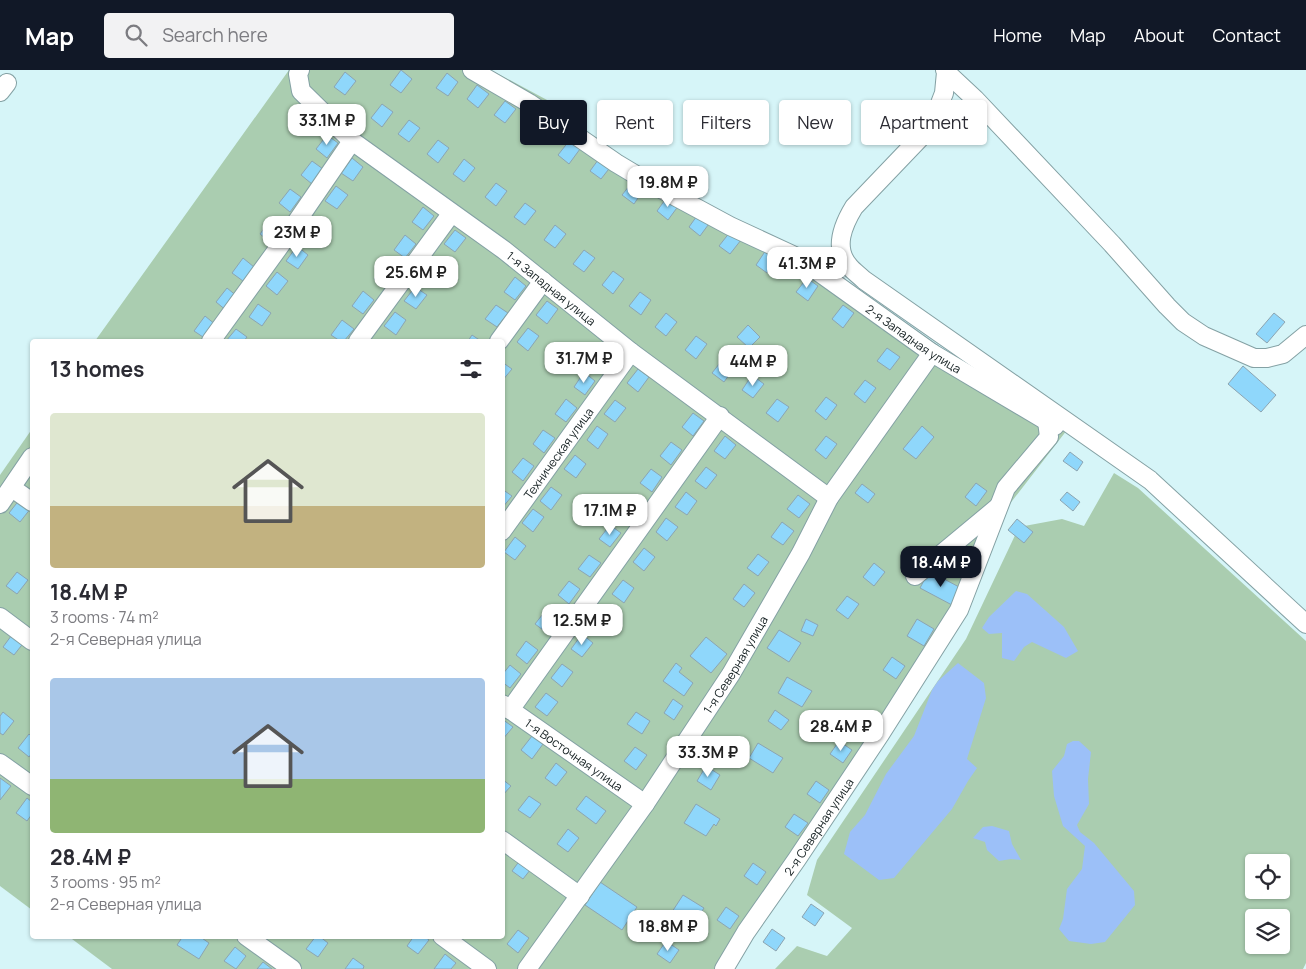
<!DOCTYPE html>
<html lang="en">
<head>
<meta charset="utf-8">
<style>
  :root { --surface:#fff; --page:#f2f2f3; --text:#2b2b33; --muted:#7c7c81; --accent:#111827 }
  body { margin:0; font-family:Manrope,sans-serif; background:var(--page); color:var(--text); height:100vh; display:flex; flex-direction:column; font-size:19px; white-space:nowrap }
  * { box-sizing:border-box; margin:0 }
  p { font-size:16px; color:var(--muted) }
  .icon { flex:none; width:28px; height:28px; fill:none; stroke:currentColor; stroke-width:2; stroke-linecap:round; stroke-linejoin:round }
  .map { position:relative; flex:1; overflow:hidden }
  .details { position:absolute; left:30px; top:269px; width:475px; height:600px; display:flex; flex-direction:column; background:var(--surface); border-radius:5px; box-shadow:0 1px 4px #0004 }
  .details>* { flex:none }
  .banner { position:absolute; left:520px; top:30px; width:475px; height:45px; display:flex; gap:10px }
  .controls { position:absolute; left:1245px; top:784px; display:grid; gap:10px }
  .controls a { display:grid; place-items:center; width:45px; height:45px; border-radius:5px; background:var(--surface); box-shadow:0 1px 4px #0004; font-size:25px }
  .price { position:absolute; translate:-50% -42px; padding:0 11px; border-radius:10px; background:#fff; color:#222; font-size:16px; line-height:32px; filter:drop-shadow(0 1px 2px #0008) }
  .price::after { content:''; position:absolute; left:50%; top:30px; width:15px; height:11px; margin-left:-8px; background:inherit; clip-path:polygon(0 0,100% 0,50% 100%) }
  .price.on { background:var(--accent); color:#fff }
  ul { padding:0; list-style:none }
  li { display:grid; align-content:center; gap:10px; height:265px; padding:0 20px }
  li span { display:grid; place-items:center; height:155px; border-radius:5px; color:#555 }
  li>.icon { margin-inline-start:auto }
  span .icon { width:90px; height:90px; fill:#fffc; stroke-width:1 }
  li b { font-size:21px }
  h2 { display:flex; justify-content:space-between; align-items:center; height:60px; padding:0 20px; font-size:21px }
  .tag { padding:0 18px; border-radius:5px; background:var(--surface); box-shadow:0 1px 4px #0004; font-size:18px; line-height:45px }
  .tag.on { background:var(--accent); color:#fff }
  header { display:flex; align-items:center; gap:30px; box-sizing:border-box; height:70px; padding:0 25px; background:var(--accent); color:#fff }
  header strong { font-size:24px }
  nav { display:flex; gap:28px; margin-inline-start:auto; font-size:18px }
  .search { width:350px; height:45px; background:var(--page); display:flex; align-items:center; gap:12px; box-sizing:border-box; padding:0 18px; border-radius:5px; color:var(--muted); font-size:19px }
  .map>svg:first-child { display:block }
  .green { fill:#aacdb0; fill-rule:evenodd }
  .water { fill:#9cc0f8 }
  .building { fill:#8fd7fb; stroke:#8ca4b1 }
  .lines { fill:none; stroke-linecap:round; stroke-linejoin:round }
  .minor-casing { stroke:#84a1a4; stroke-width:20 }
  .minor { stroke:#fff; stroke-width:18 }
  .labels { text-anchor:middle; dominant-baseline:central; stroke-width:5; stroke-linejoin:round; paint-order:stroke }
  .street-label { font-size:12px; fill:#152022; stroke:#fff }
</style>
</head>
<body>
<header>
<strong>Map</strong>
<div class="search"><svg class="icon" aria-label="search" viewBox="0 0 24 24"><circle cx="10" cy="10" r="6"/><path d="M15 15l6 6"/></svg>Search here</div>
<nav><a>Home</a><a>Map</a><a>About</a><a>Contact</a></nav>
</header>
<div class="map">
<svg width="1306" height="899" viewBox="0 0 1306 899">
  <rect width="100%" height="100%" fill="#d6f5f8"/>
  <g class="green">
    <polygon points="289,0 491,0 575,45 578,61 702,133 817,193 1002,319 1067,360 992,457 955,544 718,899 112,899 68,866 502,866 502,271 95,271"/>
    <polygon points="32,359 32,840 0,816 0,405"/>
    <path d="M1114,403L1138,418L1306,571V893L1303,899H775L797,876L827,886L852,858L807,825L817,790L966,569L1019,457L1062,449L1084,456ZM1254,792H1281V820H1254ZM1254,848H1281V875H1254Z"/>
  </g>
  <g class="water">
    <polygon points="1016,521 1027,524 1064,557 1078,581 1066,588 1032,572 1024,577 1014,591 1002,588 1002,563 989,564 982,558 989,547"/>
    <polygon points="958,593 984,613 986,628 967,689 977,698 968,711 952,739 894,808 879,810 844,784 850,762 865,745 886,704 914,666 932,620 938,611"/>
    <polygon points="1073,671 1079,671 1091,682 1088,709 1089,734 1077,755 1080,762 1094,773 1134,821 1135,835 1105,872 1091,874 1069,871 1059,859 1063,849 1067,819 1082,799 1085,776 1063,756 1054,726 1052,701 1064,686 1067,674"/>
    <polygon points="992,756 1009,761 1012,774 1021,790 1011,789 999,791 987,780 985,772 973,768 983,757"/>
  </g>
  <g class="building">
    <polygon points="401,0 412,9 401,23 390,15"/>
    <polygon points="345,2 356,11 345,25 334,17"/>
    <polygon points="447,3 458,12 448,26 436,18"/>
    <polygon points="477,15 489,24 478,38 467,29"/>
    <polygon points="505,31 516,39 505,53 494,45"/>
    <polygon points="382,34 393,42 382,57 371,48"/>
    <polygon points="537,48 549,57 538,71 526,63"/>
    <polygon points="409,50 420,58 409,72 398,64"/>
    <polygon points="327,65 338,73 327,88 316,79"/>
    <polygon points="438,70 449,78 438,93 427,84"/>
    <polygon points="569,71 580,79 569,94 558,85"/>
    <polygon points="601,86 612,95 601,109 590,101"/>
    <polygon points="352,88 363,97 353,111 341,103"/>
    <polygon points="464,89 475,98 464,112 453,104"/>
    <polygon points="312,91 323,99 312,114 301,105"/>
    <polygon points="633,111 644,119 634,134 622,125"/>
    <polygon points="496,113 507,121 496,136 485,127"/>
    <polygon points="336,116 348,125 337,139 325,131"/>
    <polygon points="290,119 301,127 290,142 279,133"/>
    <polygon points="667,127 679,135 668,150 657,141"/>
    <polygon points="525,133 536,141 525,155 514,147"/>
    <polygon points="423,137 434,146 423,160 412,152"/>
    <polygon points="699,143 711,151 700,166 689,157"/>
    <polygon points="313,146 326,155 317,168 304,159"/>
    <polygon points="270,150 282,158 271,173 260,164"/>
    <polygon points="555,155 566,164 555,178 544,170"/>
    <polygon points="455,160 466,168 455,182 444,174"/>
    <polygon points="730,162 741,170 730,184 719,176"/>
    <polygon points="405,165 416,174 405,188 394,180"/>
    <polygon points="297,176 308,185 298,199 286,191"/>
    <polygon points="584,180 595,188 584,202 573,194"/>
    <polygon points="766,180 778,189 767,203 756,195"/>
    <polygon points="243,188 254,197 243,211 232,203"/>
    <polygon points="434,189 445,198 434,212 423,204"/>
    <polygon points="385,194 396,203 385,217 374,209"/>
    <polygon points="613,201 624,209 613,224 602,215"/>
    <polygon points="277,202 288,211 277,225 266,216"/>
    <polygon points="515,207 526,216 515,230 504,222"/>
    <polygon points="807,208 818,216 808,231 796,222"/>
    <polygon points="415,217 427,225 416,239 404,231"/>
    <polygon points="227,218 238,227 227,241 216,232"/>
    <polygon points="363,221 374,230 363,244 352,236"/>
    <polygon points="640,222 651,230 641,245 629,236"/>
    <polygon points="547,231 558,239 547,254 536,245"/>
    <polygon points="258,234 271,243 262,256 249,247"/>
    <polygon points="496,235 508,243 497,257 485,249"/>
    <polygon points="843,235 854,243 843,258 832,249"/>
    <polygon points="395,242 406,250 396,265 384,256"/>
    <polygon points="666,243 677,252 666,266 655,257"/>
    <polygon points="1274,243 1285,252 1267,273 1256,264"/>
    <polygon points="205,246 216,255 206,269 194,261"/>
    <polygon points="342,250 354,259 344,271 340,271 331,265"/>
    <polygon points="748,255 760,267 749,278 737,267"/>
    <polygon points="528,258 539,266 528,281 517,272"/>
    <polygon points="236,259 247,267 244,271 226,271"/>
    <polygon points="472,265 481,271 468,271"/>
    <polygon points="696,266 707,274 696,289 685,280"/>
    <polygon points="604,277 616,285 605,299 593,291"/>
    <polygon points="887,278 900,287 890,300 877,291"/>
    <polygon points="723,289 735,297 724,312 712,303"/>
    <polygon points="502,292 512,299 502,311"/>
    <polygon points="1243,296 1276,325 1261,342 1228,314"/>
    <polygon points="638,299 649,307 638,322 627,313"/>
    <polygon points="584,302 595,311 585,325 574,317"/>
    <polygon points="752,305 764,314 753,328 742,320"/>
    <polygon points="865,310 876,318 865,333 854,324"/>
    <polygon points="826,327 837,335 826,350 815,341"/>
    <polygon points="566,329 577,338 566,352 555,344"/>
    <polygon points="777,329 789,337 778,352 766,343"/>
    <polygon points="615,330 626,338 615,352 604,344"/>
    <polygon points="693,343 704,351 693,366 682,357"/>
    <polygon points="597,356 608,364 598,379 587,370"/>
    <polygon points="922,356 934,367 916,389 903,379"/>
    <polygon points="543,360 555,368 544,383 533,374"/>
    <polygon points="725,366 736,375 725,389 714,381"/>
    <polygon points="826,366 837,374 826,389 815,380"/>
    <polygon points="671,372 682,380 671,395 660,386"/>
    <polygon points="1070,382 1083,392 1077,401 1063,391"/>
    <polygon points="575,385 586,394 576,408 564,399"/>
    <polygon points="523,388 534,396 523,411 512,402"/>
    <polygon points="706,397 717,405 706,419 695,411"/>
    <polygon points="651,399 662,407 652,422 640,413"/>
    <polygon points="976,413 987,421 976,436 965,427"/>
    <polygon points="862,414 875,424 868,433 855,423"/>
    <polygon points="551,417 562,425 551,440 540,431"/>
    <polygon points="502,419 512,426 502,438"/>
    <polygon points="686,422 697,431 687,445 675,437"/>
    <polygon points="1067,422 1080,432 1073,441 1060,430"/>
    <polygon points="798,425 810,434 799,448 787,439"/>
    <polygon points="632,426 643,434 632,448 621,440"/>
    <polygon points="20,429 31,438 20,452 9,443"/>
    <polygon points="533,439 544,447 533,462 522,453"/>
    <polygon points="666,448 678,457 667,471 656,462"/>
    <polygon points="1017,449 1033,462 1024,473 1008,460"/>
    <polygon points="782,452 794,461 783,475 771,467"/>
    <polygon points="610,455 621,463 610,477 599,469"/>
    <polygon points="515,467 526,476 515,490 504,482"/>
    <polygon points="644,478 655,487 644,501 633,492"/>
    <polygon points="758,484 769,492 758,506 747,498"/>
    <polygon points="589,485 601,493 590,507 578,499"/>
    <polygon points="874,493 885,502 874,516 863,507"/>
    <polygon points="929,501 961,518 952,535 920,518"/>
    <polygon points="17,502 28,510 17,524 6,516"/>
    <polygon points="623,510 634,518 624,533 612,524"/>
    <polygon points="569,511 580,519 569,534 558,525"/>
    <polygon points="744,514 755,523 744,537 733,529"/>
    <polygon points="847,526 859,534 848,549 836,540"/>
    <polygon points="600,536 611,545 600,559 589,550"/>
    <polygon points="546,540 558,548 547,563 535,554"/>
    <polygon points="806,549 818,555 813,566 801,561"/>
    <polygon points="917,549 934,559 924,576 907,566"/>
    <polygon points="779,560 801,573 789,592 767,578"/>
    <polygon points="14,562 25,571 14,585 3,577"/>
    <polygon points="582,564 593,573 582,587 571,579"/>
    <polygon points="706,567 727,584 711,603 690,586"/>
    <polygon points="526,571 538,580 527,594 516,585"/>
    <polygon points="892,587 905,596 896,609 883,600"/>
    <polygon points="676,593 682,598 679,602 693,613 684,626 663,611"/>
    <polygon points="562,594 573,602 562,617 551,608"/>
    <polygon points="510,595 521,604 510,618 502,612 502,605"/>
    <polygon points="787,607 812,621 802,637 778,623"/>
    <polygon points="546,623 558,632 547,646 535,637"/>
    <polygon points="673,629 683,636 674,650 664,643"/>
    <polygon points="775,640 789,650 781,660 768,651"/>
    <polygon points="3,642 14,651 3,665 0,663 0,646"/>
    <polygon points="636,642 650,651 642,664 627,654"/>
    <polygon points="502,649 513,657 502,670"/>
    <polygon points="29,664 32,667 32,683 29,687 18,678"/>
    <polygon points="532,666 543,674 532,689 521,680"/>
    <polygon points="839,671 852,680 843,693 830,684"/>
    <polygon points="758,673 783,688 773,703 749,688"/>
    <polygon points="635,677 647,685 636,700 624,691"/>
    <polygon points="556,693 567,702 556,716 545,708"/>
    <polygon points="706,696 720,705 711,720 697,711"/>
    <polygon points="0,708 11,716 0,730"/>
    <polygon points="502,709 511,716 502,726"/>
    <polygon points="816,711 829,720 820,733 807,724"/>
    <polygon points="529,726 541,734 530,748 518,740"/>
    <polygon points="586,726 606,741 596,754 576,739"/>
    <polygon points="27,728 32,732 32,744 27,751 16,743"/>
    <polygon points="696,734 720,749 716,756 714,754 706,766 684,753"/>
    <polygon points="794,744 808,753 798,766 785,757"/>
    <polygon points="568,759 579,768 568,782 557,774"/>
    <polygon points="523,786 534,795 523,809 512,801"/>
    <polygon points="753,793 766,802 757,815 744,806"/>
    <polygon points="600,812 637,837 622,860 585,835"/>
    <polygon points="683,825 704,838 691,858 670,845"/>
    <polygon points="811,834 824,843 815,856 802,847"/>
    <polygon points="726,837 739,846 730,859 717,850"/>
    <polygon points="772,859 785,868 776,881 763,872"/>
    <polygon points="518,860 529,868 518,883 507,874"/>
    <polygon points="183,866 199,866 209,873 199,889 177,875"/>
    <polygon points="316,866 319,866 328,873 318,887 306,879"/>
    <polygon points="414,866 424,866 429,870 418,884 407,876"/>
    <polygon points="666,871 679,880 670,893 657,884"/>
    <polygon points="235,877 246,886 236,899 224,891"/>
    <polygon points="445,884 456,893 451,899 434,899"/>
    <polygon points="353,888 364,896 363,899 345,899"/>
    <polygon points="263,892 272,899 257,899"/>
  </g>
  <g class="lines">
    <defs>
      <g id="minor">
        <path id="s1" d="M300,0L298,4L301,21L352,71L504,180L631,282L829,428"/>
        <path id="s2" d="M472,0L529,33L616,93L641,108L730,156L799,188L932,283L1055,356"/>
        <path d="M945,0L946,2L944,23L934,49L920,68L854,137C843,155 833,178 849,196C853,201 859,205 864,210L1150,410L1306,554"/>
        <polyline points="946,2 975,29 1112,174 1167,236 1183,252 1204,266 1254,288 1267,288 1283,284 1306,265"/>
        <polyline points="0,22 7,13"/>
        <polyline points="211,271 282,173 352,71"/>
        <polyline points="358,271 451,144"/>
        <polyline points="499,271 543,211"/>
        <polyline points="12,418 32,432"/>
        <polyline points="0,434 32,387"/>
        <path id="s3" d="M502,461L631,282"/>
        <polyline points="915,506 998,437"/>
        <polyline points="0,547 32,571"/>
        <path id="s4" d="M502,634L645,734"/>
        <polyline points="510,640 720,346"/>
        <polyline points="0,693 32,716"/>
        <polyline points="502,770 580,826"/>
        <polyline points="246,866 292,899"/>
        <polyline points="442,866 487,899"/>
        <path id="s5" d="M527,899L645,734L731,604L801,483L829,428L932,283"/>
        <path id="s6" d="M724,899L746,862L797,789L881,663L959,540L1006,418L1049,367L1047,351"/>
      </g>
    </defs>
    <use href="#minor" class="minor-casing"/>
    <use href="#minor" class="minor"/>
  </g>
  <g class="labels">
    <g class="street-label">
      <text stroke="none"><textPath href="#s1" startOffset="341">1-я Западная улица</textPath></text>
      <text stroke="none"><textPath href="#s2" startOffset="518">2-я Западная улица</textPath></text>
      <text stroke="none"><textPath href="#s3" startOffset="96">Техническая улица</textPath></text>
      <text stroke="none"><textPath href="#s5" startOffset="369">1-я Северная улица</textPath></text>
      <text stroke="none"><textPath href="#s4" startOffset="88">1-я Восточная улица</textPath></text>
      <text stroke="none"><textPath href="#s6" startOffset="171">2-я Северная улица</textPath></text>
    </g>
  </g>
</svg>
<div class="controls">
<a><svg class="icon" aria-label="locate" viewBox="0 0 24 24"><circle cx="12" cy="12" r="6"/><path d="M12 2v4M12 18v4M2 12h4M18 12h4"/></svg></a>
<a><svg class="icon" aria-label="layers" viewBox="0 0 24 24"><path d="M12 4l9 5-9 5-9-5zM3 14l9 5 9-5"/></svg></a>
</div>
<b class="price" style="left:327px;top:76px">33.1M ₽</b>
<b class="price" style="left:668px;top:138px">19.8M ₽</b>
<b class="price" style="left:297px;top:188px">23M ₽</b>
<b class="price" style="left:807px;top:219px">41.3M ₽</b>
<b class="price" style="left:416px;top:228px">25.6M ₽</b>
<b class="price" style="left:584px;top:314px">31.7M ₽</b>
<b class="price" style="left:753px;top:317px">44M ₽</b>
<b class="price" style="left:610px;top:466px">17.1M ₽</b>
<b class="price on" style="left:941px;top:518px">18.4M ₽</b>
<b class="price" style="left:582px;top:576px">12.5M ₽</b>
<b class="price" style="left:841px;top:682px">28.4M ₽</b>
<b class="price" style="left:708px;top:708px">33.3M ₽</b>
<b class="price" style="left:668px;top:882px">18.8M ₽</b>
<div class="banner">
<a class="tag on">Buy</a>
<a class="tag">Rent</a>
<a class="tag">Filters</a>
<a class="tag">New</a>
<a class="tag">Apartment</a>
</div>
<section class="details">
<h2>13 homes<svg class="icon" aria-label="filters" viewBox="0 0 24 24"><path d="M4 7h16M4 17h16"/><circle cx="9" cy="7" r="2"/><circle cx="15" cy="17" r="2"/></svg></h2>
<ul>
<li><span style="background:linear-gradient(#dfe7d0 60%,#c2b280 0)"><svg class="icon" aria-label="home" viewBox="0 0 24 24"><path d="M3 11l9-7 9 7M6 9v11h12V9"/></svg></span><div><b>18.4M ₽</b><p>3 rooms · 74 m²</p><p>2-я Северная улица</p></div></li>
<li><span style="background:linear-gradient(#a9c7e8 65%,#8fb573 0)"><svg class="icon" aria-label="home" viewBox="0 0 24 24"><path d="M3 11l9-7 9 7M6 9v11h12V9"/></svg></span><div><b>28.4M ₽</b><p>3 rooms · 95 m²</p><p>2-я Северная улица</p></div></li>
</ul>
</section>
</div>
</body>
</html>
